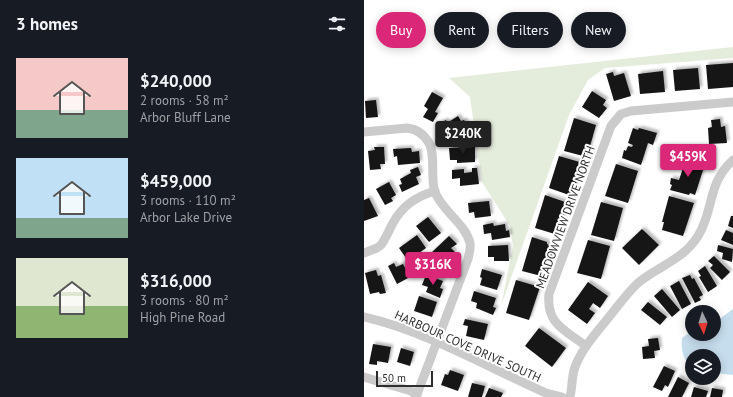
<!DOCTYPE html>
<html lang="en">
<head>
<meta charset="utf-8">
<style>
  :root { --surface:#171b24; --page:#20242c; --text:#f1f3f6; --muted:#9ea1a6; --accent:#db2777 }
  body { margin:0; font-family:"PT Sans",sans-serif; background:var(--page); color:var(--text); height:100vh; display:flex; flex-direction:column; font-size:15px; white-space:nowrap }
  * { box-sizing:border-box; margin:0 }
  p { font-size:13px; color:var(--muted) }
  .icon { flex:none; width:22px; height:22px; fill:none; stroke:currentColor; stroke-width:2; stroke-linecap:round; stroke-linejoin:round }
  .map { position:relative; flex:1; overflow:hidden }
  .details { display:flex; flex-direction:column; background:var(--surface); width:364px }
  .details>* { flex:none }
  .banner { position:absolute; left:12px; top:12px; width:297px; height:36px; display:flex; gap:8px }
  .needle { width:26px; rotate:176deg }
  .fabs { position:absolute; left:321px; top:305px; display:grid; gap:8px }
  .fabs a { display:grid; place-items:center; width:36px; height:36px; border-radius:50%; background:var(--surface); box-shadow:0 2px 10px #0003; font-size:20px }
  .scale { position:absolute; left:12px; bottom:10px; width:57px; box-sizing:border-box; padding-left:4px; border:2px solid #2e2e2e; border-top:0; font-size:11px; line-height:14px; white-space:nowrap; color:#2e2e2e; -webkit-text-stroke:3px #fff; paint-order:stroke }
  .price { position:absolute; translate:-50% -34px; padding:0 9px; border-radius:4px; background:var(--accent); color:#fff; font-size:13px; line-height:26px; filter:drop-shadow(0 1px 2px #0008) }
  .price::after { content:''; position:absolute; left:50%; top:24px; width:12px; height:9px; margin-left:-6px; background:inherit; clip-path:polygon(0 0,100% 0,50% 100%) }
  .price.selected { background:#222; color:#fff }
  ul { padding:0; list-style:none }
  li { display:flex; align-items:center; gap:12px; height:100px; padding:0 16px }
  li span { display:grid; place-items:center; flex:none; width:112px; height:80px; border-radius:0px; color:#555 }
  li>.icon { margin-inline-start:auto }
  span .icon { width:48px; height:48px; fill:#fffc; stroke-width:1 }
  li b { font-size:17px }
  h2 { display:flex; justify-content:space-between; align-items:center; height:48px; padding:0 16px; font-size:17px }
  .chip { padding:0 14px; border-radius:18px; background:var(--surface); box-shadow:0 2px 10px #0003; font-size:14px; line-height:36px }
  .chip.selected { background:var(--accent); color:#fff }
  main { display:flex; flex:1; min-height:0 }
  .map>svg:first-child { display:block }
  .green { fill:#e4ecdb }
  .water { fill:#c6dded }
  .building { fill:#151515; filter:url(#shadow) }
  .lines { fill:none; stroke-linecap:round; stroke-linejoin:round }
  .minor { stroke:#cbcbcb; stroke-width:9 }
  .labels { text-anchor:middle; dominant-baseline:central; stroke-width:4; stroke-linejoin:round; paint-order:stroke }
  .street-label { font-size:12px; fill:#2e2e2e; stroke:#fff }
</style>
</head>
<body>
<main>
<section class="details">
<h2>3 homes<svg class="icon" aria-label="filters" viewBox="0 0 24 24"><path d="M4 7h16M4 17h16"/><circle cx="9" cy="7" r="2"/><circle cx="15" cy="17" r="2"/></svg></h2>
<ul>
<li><span style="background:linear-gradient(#f6c9c9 65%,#7fa58c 0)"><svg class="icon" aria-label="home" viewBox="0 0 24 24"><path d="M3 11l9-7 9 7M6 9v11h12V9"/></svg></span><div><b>$240,000</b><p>2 rooms · 58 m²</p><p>Arbor Bluff Lane</p></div></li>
<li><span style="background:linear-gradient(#bfe0f5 75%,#7fa58c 0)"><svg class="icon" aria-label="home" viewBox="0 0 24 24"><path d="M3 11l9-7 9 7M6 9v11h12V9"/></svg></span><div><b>$459,000</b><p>3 rooms · 110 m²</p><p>Arbor Lake Drive</p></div></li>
<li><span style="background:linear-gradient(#dfe7d0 60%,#8fb573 0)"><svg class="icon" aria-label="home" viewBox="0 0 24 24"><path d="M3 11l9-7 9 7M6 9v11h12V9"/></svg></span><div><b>$316,000</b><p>3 rooms · 80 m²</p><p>High Pine Road</p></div></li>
</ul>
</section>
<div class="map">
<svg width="369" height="397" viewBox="0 0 369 397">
  <defs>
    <filter id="shadow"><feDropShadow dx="2.5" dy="-2.5" stdDeviation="1" flood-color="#0004"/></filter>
  </defs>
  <rect width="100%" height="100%" fill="#fff"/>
  <polygon class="green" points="369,47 369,58 241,68 224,80 205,115 137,306 149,246 146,226 118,182 106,97 85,78"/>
  <path class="water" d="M369,309V375L350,373V356H328V367C318,359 317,349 318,338L328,331V334H350V323Z"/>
  <g class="building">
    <polygon points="369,63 369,87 344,89 342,65"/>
    <polygon points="334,68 336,89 311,91 309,70"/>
    <polygon points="299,71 301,92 276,94 274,74"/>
    <polygon points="249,72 250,76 260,73 267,96 250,101 242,74"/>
    <polygon points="228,91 242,100 239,105 243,108 235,118 218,107"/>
    <polygon points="68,92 79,98 71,112 74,113 69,122 59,117 64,109 60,106"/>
    <polygon points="12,100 14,117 2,118 1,101"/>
    <polygon points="94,116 97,121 100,120 104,126 88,136 84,129 78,132 73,125 82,120 83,123"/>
    <polygon points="210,118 232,125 223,157 200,151"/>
    <polygon points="356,119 357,127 361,126 363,143 345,144 344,128 348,127 347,120"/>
    <polygon points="269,128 274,130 275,128 293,133 289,145 284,143 277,165 258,158 260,150 262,151 264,146 268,147 269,145 264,143"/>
    <polygon points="10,147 20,147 21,164 16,164 17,169 6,170 4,151 11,150"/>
    <polygon points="111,147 111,162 93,163 93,160 86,160 85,148"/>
    <polygon points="47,148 48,152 55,151 56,163 34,165 33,156 30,157 29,149"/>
    <polygon points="195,156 219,163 208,196 185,188"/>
    <polygon points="322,159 341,164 331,195 326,193 325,195 306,190 308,185 306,184 307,178 315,180"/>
    <polygon points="252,164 274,171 264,203 241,196"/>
    <polygon points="54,167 57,175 52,177 55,184 38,192 35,185 38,184 36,179 47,173 46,170"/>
    <polygon points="108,168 113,168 115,184 96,186 96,178 88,179 88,170 100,169 100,173 108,172"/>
    <polygon points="25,182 32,195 27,198 29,201 21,205 12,189"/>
    <polygon points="181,195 204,203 194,235 171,228"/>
    <polygon points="305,196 330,203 319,236 298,230 300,222 298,222"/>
    <polygon points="5,198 14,216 0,221 0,200"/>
    <polygon points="125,201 127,216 111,218 110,212 105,213 104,203"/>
    <polygon points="237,202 259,208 250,241 227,235"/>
    <polygon points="367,216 369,216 369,228 364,226"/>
    <polygon points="64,217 77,233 65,242 52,226"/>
    <polygon points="129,223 130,226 141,224 142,231 145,230 146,237 128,240 127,233 120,234 119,225"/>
    <polygon points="278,229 295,245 275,265 258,248"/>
    <polygon points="362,230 369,233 369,245 357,240"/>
    <polygon points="53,235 62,248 44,261 35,248"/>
    <polygon points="85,236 93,244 87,248 91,252 78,264 67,253"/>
    <polygon points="168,237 183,242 183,244 191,247 181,277 158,271"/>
    <polygon points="224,240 246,246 237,279 213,273"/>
    <polygon points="144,245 145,261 130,261 130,257 124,257 124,246"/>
    <polygon points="354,245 369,249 368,262 358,259 359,253 353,251"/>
    <polygon points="350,256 366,272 358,280 346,268 349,265 344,261"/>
    <polygon points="30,263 32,267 39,264 46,277 33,284 24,266"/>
    <polygon points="341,266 353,286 344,292 335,277 337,276 334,271"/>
    <polygon points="118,269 138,275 133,290 116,285 118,278 116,277"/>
    <polygon points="12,270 14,276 17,275 22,293 16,294 15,292 6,294 1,273"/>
    <polygon points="62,275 79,281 76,288 79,289 76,298 62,292 64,287 58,285"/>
    <polygon points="326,275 328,279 330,278 339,295 335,297 337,300 331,303 318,278"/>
    <polygon points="152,280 176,287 165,320 142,313"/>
    <polygon points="315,281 327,304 318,309 306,286"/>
    <polygon points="224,282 244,296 236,308 229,303 225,309 231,313 223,324 204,310"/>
    <polygon points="298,289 316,310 308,317 290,296"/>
    <polygon points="110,291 132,298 129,307 132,308 129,315 112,308 113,303 107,301"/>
    <polygon points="55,296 73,302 68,317 50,311"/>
    <polygon points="284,302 303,317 296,325 277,310"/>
    <polygon points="101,319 124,324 120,340 102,336 104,326 99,325"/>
    <polygon points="175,328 202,348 188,367 161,346"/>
    <polygon points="294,338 296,350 290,351 291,358 279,359 278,347 285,346 284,339"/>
    <polygon points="9,344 27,347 24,363 13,361 13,365 5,364"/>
    <polygon points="37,348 50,352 46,366 33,362"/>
    <polygon points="300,366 311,371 304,387 301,385 298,391 289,387"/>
    <polygon points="86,370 100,375 94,391 77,385 81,374 84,375"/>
    <polygon points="314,377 325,383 318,397 304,397"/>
    <polygon points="108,383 121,386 118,397 104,397"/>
    <polygon points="330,387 344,391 342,397 327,397"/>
    <polygon points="125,388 139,393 137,397 121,397"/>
    <polygon points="348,388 359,390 358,397 346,397"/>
  </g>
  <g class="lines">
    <g class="minor">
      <path d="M0,132L43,128C52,129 60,134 65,143C72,156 66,178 71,192C78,211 101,223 106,243C107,248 105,254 104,259L52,397"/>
      <path d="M0,253L13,248L17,245C22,238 25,230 29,223C38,206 53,196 71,191"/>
      <path d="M0,317C64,332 123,367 182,393L198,397"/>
      <path d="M222,346C201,330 182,324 185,294L247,126L257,114L267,111L369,102"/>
      <polyline points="0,377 47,391 53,395"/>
      <path d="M206,397C208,388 208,378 210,370C217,348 235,330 249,312C257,302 265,291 275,282C295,266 320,259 334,236C350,211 343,183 369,160"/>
    </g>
  </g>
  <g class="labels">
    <g class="street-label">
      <text transform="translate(201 217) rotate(-70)">MEADOWVIEW DRIVE NORTH</text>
      <text transform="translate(104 346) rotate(24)">HARBOUR COVE DRIVE SOUTH</text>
    </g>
  </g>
</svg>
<div class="fabs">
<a><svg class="needle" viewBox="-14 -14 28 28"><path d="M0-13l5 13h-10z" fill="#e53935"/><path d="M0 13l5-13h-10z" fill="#9ea1a6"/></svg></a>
<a><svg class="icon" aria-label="layers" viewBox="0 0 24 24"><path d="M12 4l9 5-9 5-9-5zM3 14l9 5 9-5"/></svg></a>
</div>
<div class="scale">50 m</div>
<b class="price selected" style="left:99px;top:155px">$240K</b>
<b class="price" style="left:324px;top:178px">$459K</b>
<b class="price" style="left:69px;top:286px">$316K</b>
<div class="banner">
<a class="chip selected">Buy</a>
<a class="chip">Rent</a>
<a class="chip">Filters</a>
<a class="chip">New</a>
</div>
</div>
</main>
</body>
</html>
